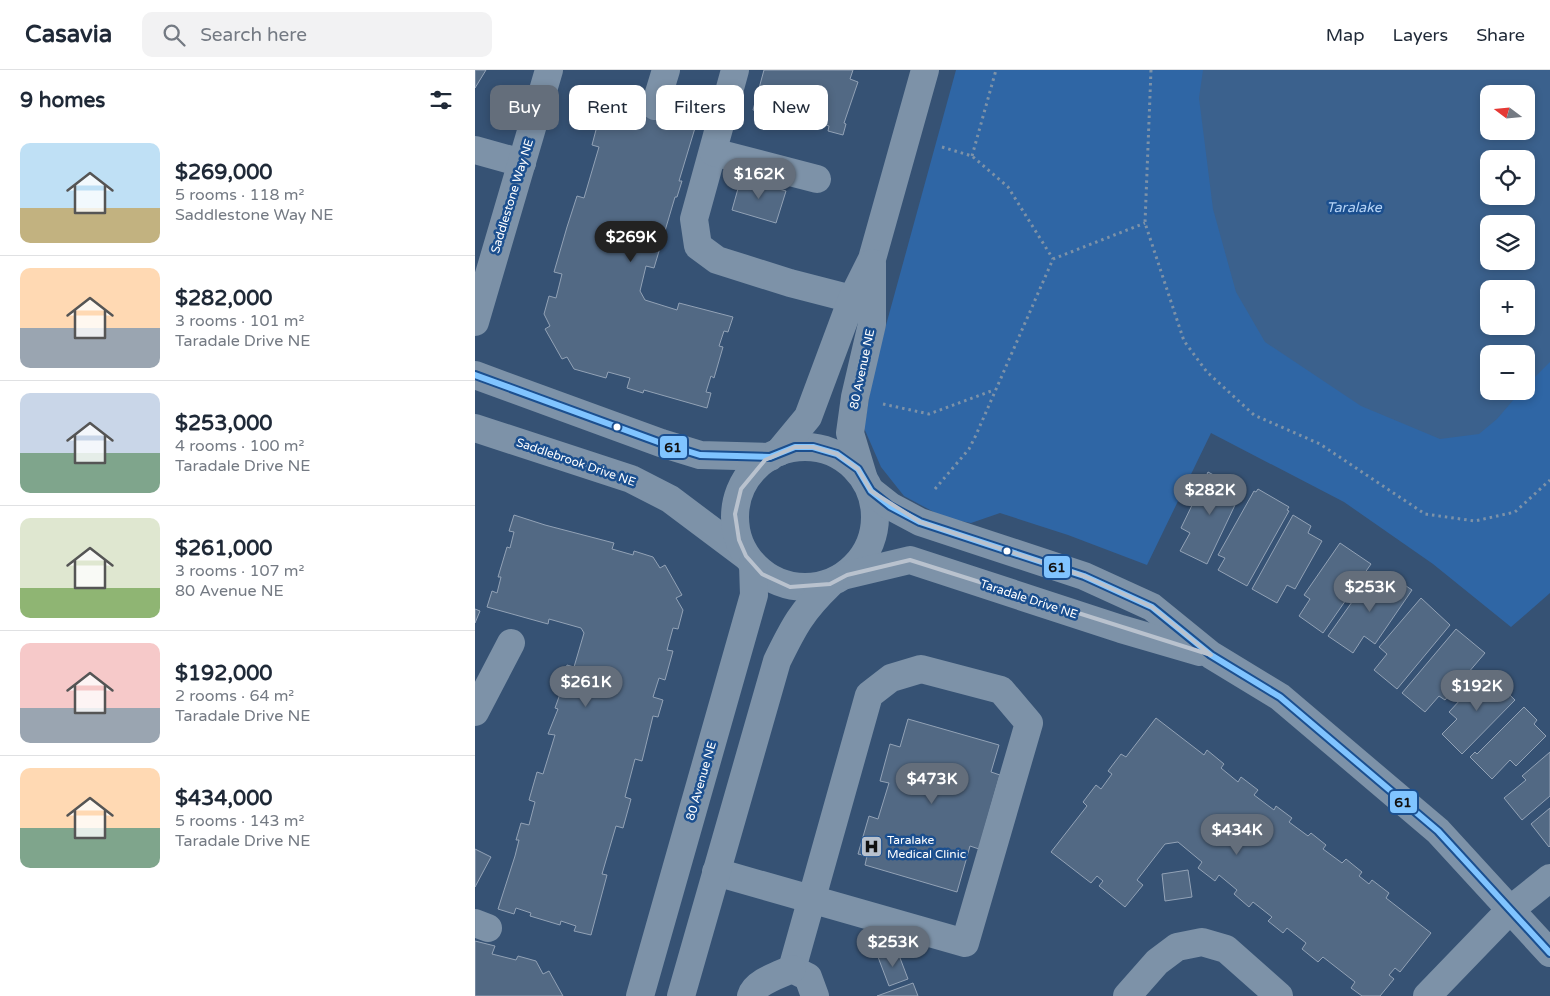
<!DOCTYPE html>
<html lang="en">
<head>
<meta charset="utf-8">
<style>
  :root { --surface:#fff; --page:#f2f2f3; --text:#1f2937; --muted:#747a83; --line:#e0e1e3; --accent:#646e7b }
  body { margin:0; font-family:"Varela Round",sans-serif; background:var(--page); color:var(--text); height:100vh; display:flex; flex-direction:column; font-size:19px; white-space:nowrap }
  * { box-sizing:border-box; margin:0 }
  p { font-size:16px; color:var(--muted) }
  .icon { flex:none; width:28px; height:28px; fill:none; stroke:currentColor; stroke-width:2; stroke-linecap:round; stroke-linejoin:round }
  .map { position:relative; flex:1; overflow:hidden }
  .panel { display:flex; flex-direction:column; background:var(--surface); width:475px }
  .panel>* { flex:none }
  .guide { position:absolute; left:15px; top:15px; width:475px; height:45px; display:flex; gap:10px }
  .needle { width:32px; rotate:286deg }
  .fabs { position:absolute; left:1005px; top:15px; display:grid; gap:10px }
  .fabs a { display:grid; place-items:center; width:55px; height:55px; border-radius:10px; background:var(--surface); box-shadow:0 2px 8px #0003; font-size:25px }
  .price { position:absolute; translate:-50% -42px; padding:0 11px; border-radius:18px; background:var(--accent); color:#fff; font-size:16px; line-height:32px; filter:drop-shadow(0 1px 2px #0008) }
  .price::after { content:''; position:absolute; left:50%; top:30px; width:15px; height:11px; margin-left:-8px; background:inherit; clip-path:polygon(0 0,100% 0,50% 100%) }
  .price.active { background:#222; color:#fff }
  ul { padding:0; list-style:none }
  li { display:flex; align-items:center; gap:15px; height:125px; padding:0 20px }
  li+li { border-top:1px solid var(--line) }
  li span { display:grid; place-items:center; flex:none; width:140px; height:100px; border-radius:10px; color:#555 }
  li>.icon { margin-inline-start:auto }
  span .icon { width:60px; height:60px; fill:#fffc; stroke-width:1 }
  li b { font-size:21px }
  h2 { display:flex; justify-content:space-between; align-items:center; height:60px; padding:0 20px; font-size:21px }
  .chip { padding:0 18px; border-radius:10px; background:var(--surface); box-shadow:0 2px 8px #0003; font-size:18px; line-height:45px }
  .chip.active { background:var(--accent); color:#fff }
  header { display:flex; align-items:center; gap:30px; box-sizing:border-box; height:70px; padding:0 25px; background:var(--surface); border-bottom:1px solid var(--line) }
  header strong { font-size:24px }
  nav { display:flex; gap:28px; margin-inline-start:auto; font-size:18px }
  .search { width:350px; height:45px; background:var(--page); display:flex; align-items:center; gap:12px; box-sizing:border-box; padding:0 18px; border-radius:10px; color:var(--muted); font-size:19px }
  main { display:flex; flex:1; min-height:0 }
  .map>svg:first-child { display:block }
  .green { fill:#2f66a5; fill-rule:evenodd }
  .water { fill:#3b618d; fill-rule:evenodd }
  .building { fill:#526984; stroke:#92a2b6 }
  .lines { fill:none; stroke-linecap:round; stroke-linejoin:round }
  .path { stroke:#7d92a8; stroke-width:3; stroke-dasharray:2.5 4; stroke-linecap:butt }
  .minor { stroke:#7d92a8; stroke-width:28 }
  .bus-1-casing { stroke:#1b4f8f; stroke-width:10 }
  .bus-1 { stroke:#80c4ff; stroke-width:6 }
  .marked { fill:none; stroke:#b9c2ce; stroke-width:4; stroke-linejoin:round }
  .bus-dot { fill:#fff; stroke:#1b4f8f; stroke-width:2 }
  .labels { text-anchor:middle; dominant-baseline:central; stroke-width:5; stroke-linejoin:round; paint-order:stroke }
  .street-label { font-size:12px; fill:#fff; stroke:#1b4f8f }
  .poi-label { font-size:12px; fill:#fff; stroke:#1b4f8f; text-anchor:start }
  .water-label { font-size:14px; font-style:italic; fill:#b5d3f5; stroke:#1b4f8f }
  .line-badge { stroke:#1b4f8f; stroke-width:2 }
  .pale-badge-label { font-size:14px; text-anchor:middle; font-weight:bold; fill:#111 }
</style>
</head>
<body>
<header>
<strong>Casavia</strong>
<div class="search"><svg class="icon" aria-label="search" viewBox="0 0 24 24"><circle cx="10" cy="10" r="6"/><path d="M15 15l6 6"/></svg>Search here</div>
<nav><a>Map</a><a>Layers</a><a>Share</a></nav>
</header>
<main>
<section class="panel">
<h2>9 homes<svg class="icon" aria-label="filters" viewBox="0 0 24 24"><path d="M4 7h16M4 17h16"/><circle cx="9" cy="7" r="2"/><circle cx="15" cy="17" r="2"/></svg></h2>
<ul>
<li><span style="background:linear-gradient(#bfe0f5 65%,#c2b280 0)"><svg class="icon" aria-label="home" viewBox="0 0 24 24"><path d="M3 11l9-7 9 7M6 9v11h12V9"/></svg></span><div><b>$269,000</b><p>5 rooms · 118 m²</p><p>Saddlestone Way NE</p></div></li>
<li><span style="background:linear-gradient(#ffd9b3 60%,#9aa5b1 0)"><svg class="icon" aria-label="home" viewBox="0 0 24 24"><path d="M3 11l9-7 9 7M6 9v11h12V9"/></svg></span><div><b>$282,000</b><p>3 rooms · 101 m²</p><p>Taradale Drive NE</p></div></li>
<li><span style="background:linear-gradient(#c9d6e8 60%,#7fa58c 0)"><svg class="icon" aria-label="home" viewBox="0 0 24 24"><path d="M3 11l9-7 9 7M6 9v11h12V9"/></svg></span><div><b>$253,000</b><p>4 rooms · 100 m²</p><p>Taradale Drive NE</p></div></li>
<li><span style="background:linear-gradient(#dfe7d0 70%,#8fb573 0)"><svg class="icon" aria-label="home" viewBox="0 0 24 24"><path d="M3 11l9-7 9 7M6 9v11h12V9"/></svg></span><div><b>$261,000</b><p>3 rooms · 107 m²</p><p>80 Avenue NE</p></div></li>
<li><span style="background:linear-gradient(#f6c9c9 65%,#9aa5b1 0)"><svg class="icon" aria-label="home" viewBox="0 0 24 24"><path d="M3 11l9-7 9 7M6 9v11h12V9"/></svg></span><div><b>$192,000</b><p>2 rooms · 64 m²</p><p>Taradale Drive NE</p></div></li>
<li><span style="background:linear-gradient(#ffd9b3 60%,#7fa58c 0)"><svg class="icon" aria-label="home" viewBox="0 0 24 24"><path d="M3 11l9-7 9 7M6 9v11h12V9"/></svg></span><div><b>$434,000</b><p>5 rooms · 143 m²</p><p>Taradale Drive NE</p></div></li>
</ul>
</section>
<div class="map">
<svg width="1075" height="926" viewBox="0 0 1075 926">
  <rect width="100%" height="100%" fill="#365274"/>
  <path class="green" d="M481,0H1075V523L1036,557L958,494L869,432L736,363L672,495L593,465L525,443L496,453L470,448L429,426L406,397L389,358L399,299ZM1014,24H1051V61H1014ZM1014,89H1051V126H1014ZM1014,154H1051V191H1014ZM1014,219H1051V256H1014ZM1014,284H1051V321H1014Z"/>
  <path class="water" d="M728,0H1075V292L1051,316V284H1014V321H1046L1022,349L1004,364L965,369L886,336L790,272L761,222L738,139L724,28ZM1014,24H1051V61H1014ZM1014,89H1051V126H1014ZM1014,154H1051V191H1014ZM1014,219H1051V256H1014Z"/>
  <g class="building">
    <polygon points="0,0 11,0 0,18"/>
    <polygon points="289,0 378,0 375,9 383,12 369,53 371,54 368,65 353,61 354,56 339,51 338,55 307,47 308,43 293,39 292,44 278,40"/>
    <polygon points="131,22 147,26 145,31 160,35 161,31 193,40 192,44 206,48 207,44 223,48 204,111 207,111 202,127 200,127 179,198 171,196 165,221 170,230 202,240 204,233 258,247 253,262 249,261 244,276 248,277 239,308 236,306 231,322 236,323 232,338 169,320 168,323 152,318 155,308 133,302 131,308 99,299 92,287 87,289 70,259 75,256 69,244 74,226 81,228 87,204 79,202 92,157 102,126 109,128 124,77 117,75"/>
    <polygon points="266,108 311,121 301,153 257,140"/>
    <polygon points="733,402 750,411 752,408 769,416 732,494 705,481 715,463 706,458"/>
    <polygon points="783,419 814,437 812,440 814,441 772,516 743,500 750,488 743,485 779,421 781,422"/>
    <polygon points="39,445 70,455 139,473 137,479 158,485 159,481 178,487 185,498 190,495 207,525 201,528 208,540 203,559 198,558 192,580 198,581 190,610 184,608 178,627 188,630 183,647 178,646 167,691 160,689 150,727 156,729 148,758 141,756 127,804 132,805 116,865 99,861 101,856 86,851 85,855 55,846 56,843 41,838 39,844 23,839 40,786 44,770 41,770 46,753 54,755 60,732 54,730 62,702 68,704 80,665 73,664 83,639 80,638 91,607 89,606 92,595 99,597 109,563 106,558 74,549 73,554 12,537 17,521 22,523 26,507 23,507 32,477 35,478 39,462 34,461"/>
    <polygon points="818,445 836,456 833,463 847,471 820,519 812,515 802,533 777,519"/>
    <polygon points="865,473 896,494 848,563 824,546 835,529 829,525"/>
    <polygon points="896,505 912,516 918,507 937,520 900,574 889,566 878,583 853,566"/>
    <polygon points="946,528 975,555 922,619 899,600 912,584 904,577"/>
    <polygon points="0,539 5,541 0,553"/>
    <polygon points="981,559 1010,583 970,630 964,626 950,642 927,623"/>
    <polygon points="1011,602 1040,630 987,684 967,664 982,649 974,642"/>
    <polygon points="1049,637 1062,650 1059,654 1071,666 1041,696 1035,690 1017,709 995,687 1000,682 1002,684"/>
    <polygon points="681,648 729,685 732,680 749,694 746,698 763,712 766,707 783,720 779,725 799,740 801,736 817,748 814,752 833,766 836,763 851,775 848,779 867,793 871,789 887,802 884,806 894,814 897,810 914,823 911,828 956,863 925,902 920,898 914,905 919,909 905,926 887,926 876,918 880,912 848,887 843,892 827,879 831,873 812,858 808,863 793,851 797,847 778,832 774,837 759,824 762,820 744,805 740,811 723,798 727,792 703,772 690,774 662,810 668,815 650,837 624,816 628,811 622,806 616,813 576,782 612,736 608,732 621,715 626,719 637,704 633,701 646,684 651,687"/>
    <polygon points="433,649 524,675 516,702 525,705 504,779 495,776 482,822 390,795 392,786 383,784 394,746 403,749 414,713 405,711 415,674 425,677"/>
    <polygon points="1075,682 1075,726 1047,750 1029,728 1051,710 1047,706"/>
    <polygon points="1075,738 1075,776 1074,777 1056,754"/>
    <polygon points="0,779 16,787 0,817"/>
    <polygon points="713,800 717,827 690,831 687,804"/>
    <polygon points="0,871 20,876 17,884 41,890 43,886 61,891 68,904 74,901 88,926 0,926"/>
    <polygon points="422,880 433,909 414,916 403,887"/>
    <polygon points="438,913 443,926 402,926"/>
  </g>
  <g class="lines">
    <g class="path">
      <polyline points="676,0 670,153 709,271 732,302 779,345 845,374 950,444 1000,451 1040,442 1075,410"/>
      <polyline points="467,77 497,86 533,117 578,189"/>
      <polyline points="497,86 521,0"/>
      <polyline points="408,334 454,344 519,320"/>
      <polyline points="460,419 494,379 501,365 578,189 670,153"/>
    </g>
    <g class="minor">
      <polyline points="260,0 219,149 223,176 242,190 315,213 377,229"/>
      <polyline points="180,36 191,0"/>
      <polyline points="0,80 47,93"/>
      <polyline points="238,82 342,109"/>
      <polyline points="0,252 74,0"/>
      <polyline points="0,305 186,373 225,385 295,387"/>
      <polyline points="0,358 156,409 195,429 271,486"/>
      <circle cx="330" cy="447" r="70"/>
      <polyline points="304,382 333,347 377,229 397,189 450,0"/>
      <polyline points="388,406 375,363 380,327 397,254 397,193"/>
      <polyline points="396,421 415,436 445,452 609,506 677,537 736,585 805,627 963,761 1075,883"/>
      <polyline points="372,505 435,490 646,559 725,582"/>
      <polyline points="0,642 36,573"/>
      <polyline points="241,802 490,873 554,653 526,620 446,599 416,608 394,625 317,899"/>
      <polyline points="0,853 13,858"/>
      <polyline points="317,899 333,907 340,926"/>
      <polyline points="165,926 279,525 278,494"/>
      <path d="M206,926L302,591C319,556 327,541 355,514"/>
      <path d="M276,926C280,912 304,905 317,899"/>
      <polyline points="652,926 682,892 702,877 727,872 751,879 804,926"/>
      <polyline points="952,926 1035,840 1075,808"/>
    </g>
    <defs>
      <polyline id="bus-1" points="0,305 186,373 225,385 295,387 320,377 338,377 362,384 383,399 396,421 415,436 445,452 609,506 677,537 736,585 805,627 963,761 1075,883"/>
    </defs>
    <use href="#bus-1" class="bus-1-casing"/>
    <use href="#bus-1" class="bus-1"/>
  </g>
  <path class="marked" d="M320,377H338L362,384L383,399L396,421L445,452L609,506L677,537L736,585L435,490L372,505L355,514L315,517L287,504L271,486L264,470L260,444L266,419L290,390Z"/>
  <defs>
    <symbol id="hospital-square" viewBox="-11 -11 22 22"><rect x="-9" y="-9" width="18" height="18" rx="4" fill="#b9c2ce" stroke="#1b4f8f"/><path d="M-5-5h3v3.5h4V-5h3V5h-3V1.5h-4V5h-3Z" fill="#111"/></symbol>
  </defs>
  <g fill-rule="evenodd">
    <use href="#hospital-square" x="384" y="764" width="25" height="25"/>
  </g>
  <g class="bus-dot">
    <circle cx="142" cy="357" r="4.5"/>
    <circle cx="532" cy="481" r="4.5"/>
  </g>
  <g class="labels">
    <g class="street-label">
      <text transform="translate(37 126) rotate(-73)">Saddlestone Way NE</text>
      <text transform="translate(387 299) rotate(-78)">80 Avenue NE</text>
      <text transform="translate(101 392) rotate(19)">Saddlebrook Drive NE</text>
      <text transform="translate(554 529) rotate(18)">Taradale Drive NE</text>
      <text transform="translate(226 711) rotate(-74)">80 Avenue NE</text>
    </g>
    <g class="poi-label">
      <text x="412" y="770">Taralake<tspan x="412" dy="14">Medical Clinic</tspan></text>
    </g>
    <g class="water-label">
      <text x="879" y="137">Taralake</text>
    </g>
  </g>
  <g class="line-badge">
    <rect x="184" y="365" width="29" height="24" rx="5" fill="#80c4ff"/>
    <rect x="568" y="485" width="28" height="24" rx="5" fill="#80c4ff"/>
    <rect x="914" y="720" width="29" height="24" rx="5" fill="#80c4ff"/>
  </g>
  <g class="pale-badge-label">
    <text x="198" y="382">61</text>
    <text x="582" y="502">61</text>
    <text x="928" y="737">61</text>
  </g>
</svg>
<div class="fabs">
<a><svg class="needle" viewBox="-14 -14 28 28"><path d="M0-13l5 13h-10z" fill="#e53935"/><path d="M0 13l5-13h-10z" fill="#747a83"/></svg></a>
<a><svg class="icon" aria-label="locate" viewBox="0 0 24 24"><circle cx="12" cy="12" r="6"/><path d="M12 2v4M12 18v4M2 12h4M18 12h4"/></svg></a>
<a><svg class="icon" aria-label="layers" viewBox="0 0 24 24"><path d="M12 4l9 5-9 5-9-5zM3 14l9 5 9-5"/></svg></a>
<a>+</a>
<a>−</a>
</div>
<b class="price" style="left:284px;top:130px">$162K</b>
<b class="price active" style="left:156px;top:193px">$269K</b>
<b class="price" style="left:735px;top:446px">$282K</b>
<b class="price" style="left:895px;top:543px">$253K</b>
<b class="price" style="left:111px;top:638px">$261K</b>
<b class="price" style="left:1002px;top:642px">$192K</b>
<b class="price" style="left:457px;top:735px">$473K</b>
<b class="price" style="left:762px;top:786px">$434K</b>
<b class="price" style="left:418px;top:898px">$253K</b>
<div class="guide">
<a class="chip active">Buy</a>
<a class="chip">Rent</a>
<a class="chip">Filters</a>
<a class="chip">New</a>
</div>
</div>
</main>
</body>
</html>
